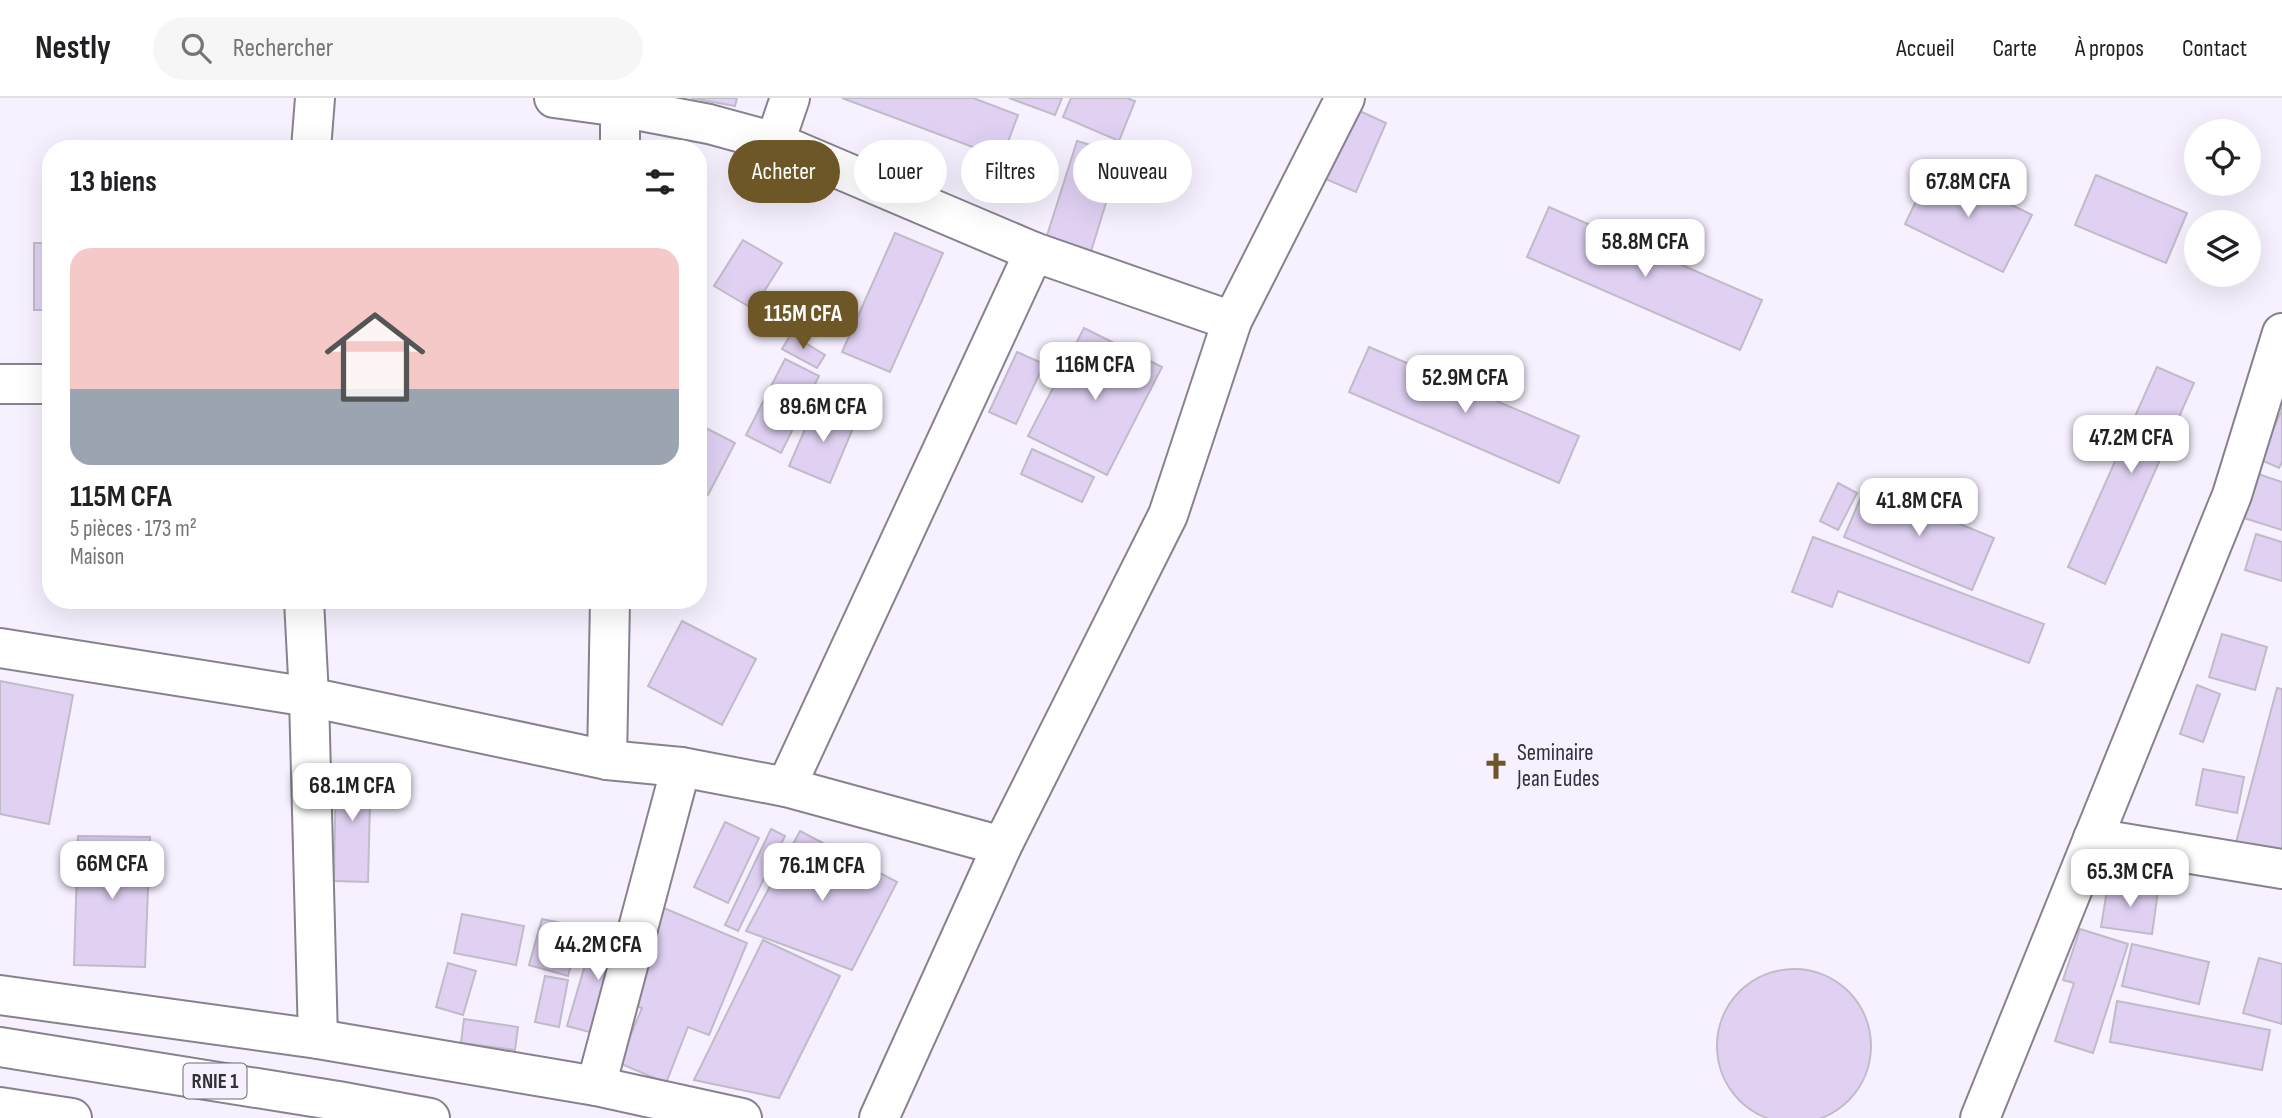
<!DOCTYPE html>
<html lang="fr">
<head>
<meta charset="utf-8">
<style>
  :root { --surface:#fff; --page:#f6f6f6; --text:#202124; --muted:#757577; --line:#e0e0e0; --accent:#6e5727 }
  body { margin:0; font-family:"Sofia Sans Condensed",sans-serif; background:var(--page); color:var(--text); height:100vh; display:flex; flex-direction:column; font-size:26px; white-space:nowrap }
  * { box-sizing:border-box; margin:0 }
  p { font-size:23px; color:var(--muted) }
  .icon { flex:none; width:38px; height:38px; fill:none; stroke:currentColor; stroke-width:2; stroke-linecap:round; stroke-linejoin:round }
  .map { position:relative; flex:1; overflow:hidden }
  .drawer { position:absolute; left:42px; top:42px; width:665px; height:469px; display:flex; flex-direction:column; background:var(--surface); border-radius:28px; box-shadow:0 7px 28px #0002 }
  .drawer>* { flex:none }
  .top-card { position:absolute; left:728px; top:42px; width:665px; height:63px; display:flex; gap:14px }
  .controls { position:absolute; left:2184px; top:21px; display:grid; gap:14px }
  .controls a { display:grid; place-items:center; width:77px; height:77px; border-radius:50%; background:var(--surface); box-shadow:0 7px 28px #0002; font-size:35px }
  .price { position:absolute; translate:-50% -60px; padding:0 16px; border-radius:14px; background:#fff; color:#222; font-size:23px; line-height:46px; filter:drop-shadow(0 2px 4px #0008) }
  .price::after { content:''; position:absolute; left:50%; top:42px; width:21px; height:16px; margin-left:-10px; background:inherit; clip-path:polygon(0 0,100% 0,50% 100%) }
  .price.active { background:var(--accent); color:#fff }
  ul { padding:0; list-style:none }
  li { display:grid; align-content:center; gap:14px; height:371px; padding:0 28px }
  li+li { border-top:2px solid var(--line) }
  li span { display:grid; place-items:center; height:217px; border-radius:21px; color:#555 }
  li>.icon { margin-inline-start:auto }
  span .icon { width:126px; height:126px; fill:#fffc; stroke-width:1 }
  li b { font-size:30px }
  h2 { display:flex; justify-content:space-between; align-items:center; height:84px; padding:0 28px; font-size:30px }
  .pill { padding:0 24px; border-radius:32px; background:var(--surface); box-shadow:0 7px 28px #0002; font-size:24px; line-height:63px }
  .pill.active { background:var(--accent); color:#fff }
  header { display:flex; align-items:center; gap:42px; box-sizing:border-box; height:98px; padding:0 35px; background:var(--surface); border-bottom:2px solid var(--line) }
  header strong { font-size:33px }
  nav { display:flex; gap:38px; margin-inline-start:auto; font-size:24px }
  .search { width:490px; height:63px; background:var(--page); display:flex; align-items:center; gap:18px; box-sizing:border-box; padding:0 24px; border-radius:38px; color:var(--muted); font-size:26px }
  .map>svg:first-child { display:block }
  .building { fill:#e0d1f3; stroke:#c0bbc8; stroke-width:2 }
  .lines { fill:none; stroke-linecap:round; stroke-linejoin:round }
  .minor-casing { stroke:#87828e; stroke-width:42 }
  .highway-casing { stroke:#87828e; stroke-width:42 }
  .minor { stroke:#fff; stroke-width:38 }
  .highway { stroke:#fff; stroke-width:38 }
  .labels { text-anchor:middle; dominant-baseline:central; stroke-width:5; stroke-linejoin:round; paint-order:stroke }
  .shield { fill:#f7f1ff; stroke:#6e6a72; stroke-width:2 }
  .shield-label { font-size:21px; font-weight:bold; fill:#333036 }
  .poi-label { font-size:23px; fill:#333036; stroke:#f7f1ff; text-anchor:start }
</style>
</head>
<body>
<header>
<strong>Nestly</strong>
<div class="search"><svg class="icon" aria-label="search" viewBox="0 0 24 24"><circle cx="10" cy="10" r="6"/><path d="M15 15l6 6"/></svg>Rechercher</div>
<nav><a>Accueil</a><a>Carte</a><a>À propos</a><a>Contact</a></nav>
</header>
<div class="map">
<svg width="2282" height="1020" viewBox="0 0 2282 1020">
  <rect width="100%" height="100%" fill="#f7f1ff"/>
  <g class="building">
    <polygon points="691,0 737,0 735,8"/>
    <polygon points="842,0 973,0 1018,17 1002,60"/>
    <polygon points="1009,0 1062,0 1055,17"/>
    <polygon points="1071,0 1127,0 1135,3 1119,43 1063,19"/>
    <polygon points="1351,9 1386,25 1356,94 1321,79"/>
    <polygon points="157,43 157,51 115,51 115,44"/>
    <polygon points="1077,43 1121,56 1089,160 1044,147"/>
    <polygon points="1933,68 2032,117 2003,174 1905,126"/>
    <polygon points="2096,77 2187,115 2166,165 2075,127"/>
    <polygon points="1549,109 1762,202 1740,252 1527,159"/>
    <polygon points="895,135 943,155 890,274 842,254"/>
    <polygon points="743,142 782,165 753,211 714,188"/>
    <rect x="34" y="145" width="17" height="67"/>
    <polygon points="1084,230 1162,269 1107,377 1028,338"/>
    <polygon points="791,236 825,257 817,270 782,251"/>
    <polygon points="1369,249 1579,338 1559,385 1349,294"/>
    <polygon points="1017,254 1044,266 1016,326 989,314"/>
    <polygon points="785,261 819,278 781,355 746,337"/>
    <polygon points="2157,269 2194,285 2105,486 2068,469"/>
    <polygon points="2282,300 2282,364 2279,370 2259,361 2282,312 2277,310"/>
    <polygon points="816,306 856,323 830,385 789,368"/>
    <polygon points="698,326 735,345 708,397 698,392"/>
    <polygon points="1032,351 1094,379 1082,404 1021,376"/>
    <polygon points="2258,376 2282,384 2282,432 2244,420"/>
    <polygon points="1838,385 1857,395 1838,432 1820,423"/>
    <polygon points="1866,387 1994,440 1972,492 1844,439"/>
    <polygon points="2256,436 2282,444 2282,483 2245,472"/>
    <polygon points="1813,439 2044,526 2029,565 1838,493 1832,509 1792,494"/>
    <polygon points="682,523 756,561 722,627 648,588"/>
    <polygon points="2222,536 2267,549 2255,592 2209,579"/>
    <polygon points="0,583 73,597 49,726 0,716"/>
    <polygon points="2197,587 2220,596 2203,644 2180,636"/>
    <polygon points="2277,590 2282,591 2282,765 2234,752"/>
    <polygon points="336,668 371,668 368,784 334,783"/>
    <polygon points="2203,671 2244,679 2237,715 2196,707"/>
    <polygon points="725,724 759,740 728,805 694,789"/>
    <polygon points="771,731 785,738 738,833 725,827"/>
    <polygon points="800,733 897,784 852,872 746,833"/>
    <polygon points="78,738 150,739 145,869 74,867"/>
    <polygon points="2108,786 2158,793 2152,836 2101,829"/>
    <polygon points="659,808 747,845 709,937 688,929 666,985 619,965 642,910 621,902"/>
    <polygon points="462,816 524,828 516,867 454,855"/>
    <polygon points="542,821 581,829 568,878 529,867"/>
    <polygon points="596,830 629,839 601,937 567,928"/>
    <polygon points="2080,831 2128,846 2093,955 2055,943 2074,885 2063,882"/>
    <polygon points="763,842 840,878 779,1000 694,982"/>
    <polygon points="2132,846 2209,864 2199,906 2122,888"/>
    <polygon points="2259,860 2282,866 2282,926 2243,915"/>
    <polygon points="448,865 476,873 463,917 436,909"/>
    <circle cx="1794" cy="948" r="77"/>
    <polygon points="545,878 568,882 559,929 535,924"/>
    <polygon points="2117,903 2270,932 2262,972 2110,944"/>
    <polygon points="464,921 518,929 515,952 461,945"/>
  </g>
  <g class="lines">
    <defs>
      <g id="minor">
        <polyline points="554,0 620,9 709,26 775,44 1034,154 1232,223"/>
        <polyline points="775,44 790,0"/>
        <polyline points="311,51 315,0"/>
        <polyline points="620,51 620,9"/>
        <polyline points="0,286 51,286"/>
        <polyline points="304,502 309,599 318,941"/>
        <polyline points="0,550 309,599 607,662 681,669 786,689 1002,748"/>
        <polyline points="607,662 610,502"/>
        <polyline points="786,689 1034,154"/>
        <polyline points="2093,740 2282,771"/>
        <polyline points="0,897 318,941 596,988 742,1020"/>
        <polyline points="596,988 681,669"/>
        <polyline points="879,1020 1002,748 1168,417 1232,223 1345,0"/>
        <polyline points="1980,1020 2232,397 2282,235"/>
      </g>
      <g id="highway">
        <polyline points="0,949 338,1003 430,1020"/>
        <polyline points="0,1009 72,1020"/>
      </g>
    </defs>
    <use href="#minor" class="minor-casing"/>
    <use href="#highway" class="highway-casing"/>
    <use href="#minor" class="minor"/>
    <use href="#highway" class="highway"/>
  </g>
  <defs>
    <symbol id="church-bare" viewBox="-9 -9 18 18"><path d="M-1.2-6h2.4v3.5h3.3v2.4h-3.3V6h-2.4V-.1h-3.3v-2.4h3.3Z" fill="#6e5727" stroke="#f7f1ff" stroke-width="2.5" paint-order="stroke"/></symbol>
  </defs>
  <g fill-rule="evenodd">
    <use href="#church-bare" x="1477" y="649" width="38" height="38"/>
  </g>
  <g class="labels">
    <rect class="shield" x="183.5" y="965.5" width="63" height="35" rx="5"/>
    <g class="shield-label">
      <text x="215" y="983">RNIE 1</text>
    </g>
    <g class="poi-label">
      <text x="1517" y="655">Seminaire<tspan x="1517" dy="26">Jean Eudes</tspan></text>
    </g>
  </g>
</svg>
<div class="controls">
<a><svg class="icon" aria-label="locate" viewBox="0 0 24 24"><circle cx="12" cy="12" r="6"/><path d="M12 2v4M12 18v4M2 12h4M18 12h4"/></svg></a>
<a><svg class="icon" aria-label="layers" viewBox="0 0 24 24"><path d="M12 4l9 5-9 5-9-5zM3 14l9 5 9-5"/></svg></a>
</div>
<b class="price" style="left:1968px;top:121px">67.8M CFA</b>
<b class="price" style="left:1645px;top:181px">58.8M CFA</b>
<b class="price active" style="left:803px;top:253px">115M CFA</b>
<b class="price" style="left:1095px;top:304px">116M CFA</b>
<b class="price" style="left:1465px;top:317px">52.9M CFA</b>
<b class="price" style="left:823px;top:346px">89.6M CFA</b>
<b class="price" style="left:2131px;top:377px">47.2M CFA</b>
<b class="price" style="left:1919px;top:440px">41.8M CFA</b>
<b class="price" style="left:352px;top:725px">68.1M CFA</b>
<b class="price" style="left:112px;top:803px">66M CFA</b>
<b class="price" style="left:822px;top:805px">76.1M CFA</b>
<b class="price" style="left:2130px;top:811px">65.3M CFA</b>
<b class="price" style="left:598px;top:884px">44.2M CFA</b>
<div class="top-card">
<a class="pill active">Acheter</a>
<a class="pill">Louer</a>
<a class="pill">Filtres</a>
<a class="pill">Nouveau</a>
</div>
<section class="drawer">
<h2>13 biens<svg class="icon" aria-label="filters" viewBox="0 0 24 24"><path d="M4 7h16M4 17h16"/><circle cx="9" cy="7" r="2"/><circle cx="15" cy="17" r="2"/></svg></h2>
<ul>
<li><span style="background:linear-gradient(#f6c9c9 65%,#9aa5b1 0)"><svg class="icon" aria-label="home" viewBox="0 0 24 24"><path d="M3 11l9-7 9 7M6 9v11h12V9"/></svg></span><div><b>115M CFA</b><p>5 pièces · 173 m²</p><p>Maison</p></div></li>
</ul>
</section>
</div>
</body>
</html>
